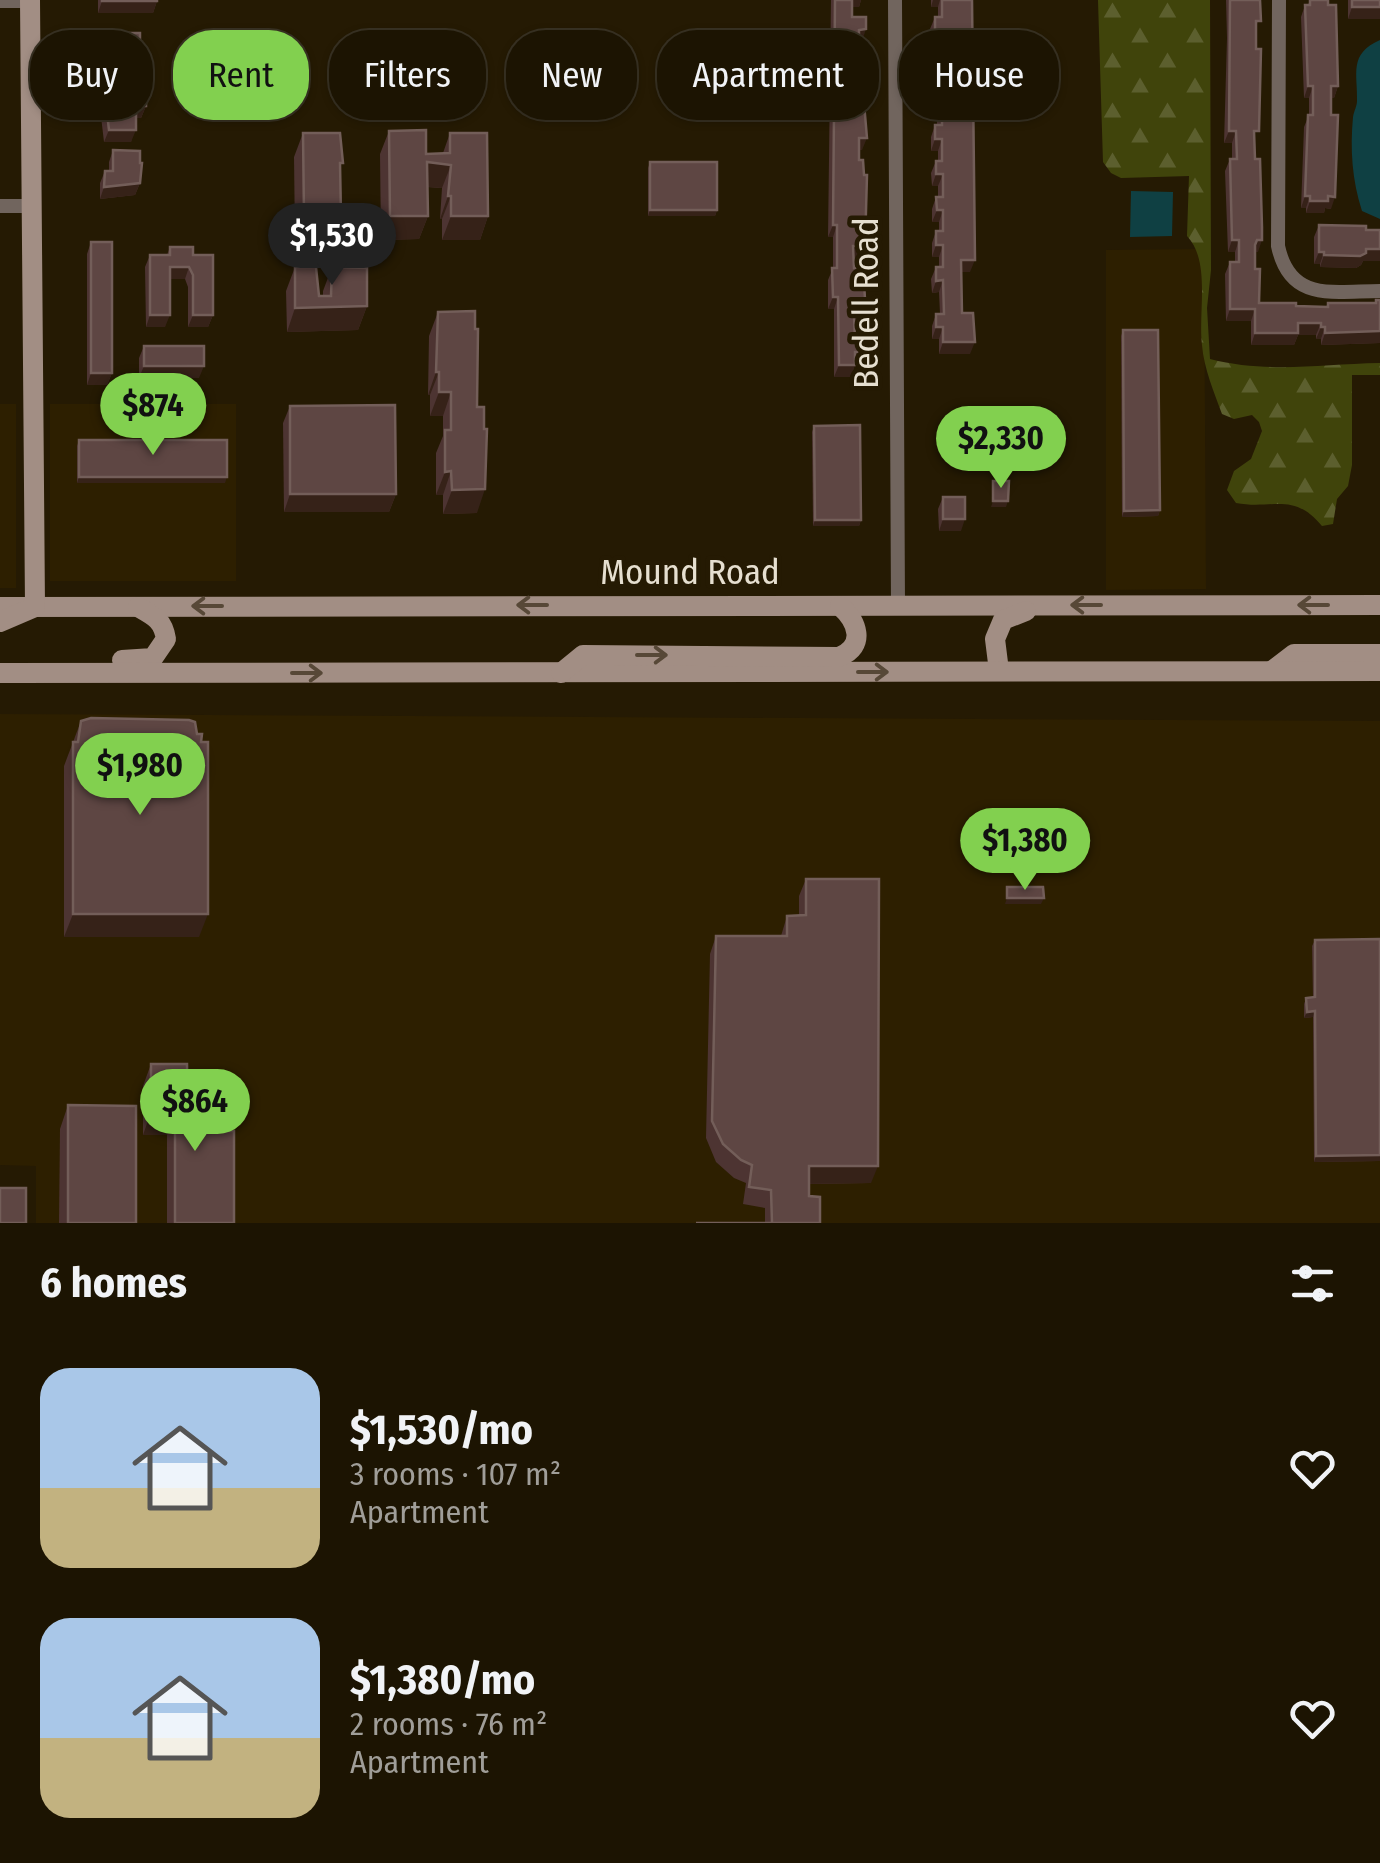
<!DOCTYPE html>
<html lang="en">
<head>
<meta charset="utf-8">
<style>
  :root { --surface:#1c1402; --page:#292111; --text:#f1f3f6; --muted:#a09e99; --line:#3a3324; --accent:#82d04f }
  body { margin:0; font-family:"Fira Sans Condensed",sans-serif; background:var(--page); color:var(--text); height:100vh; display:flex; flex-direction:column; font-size:38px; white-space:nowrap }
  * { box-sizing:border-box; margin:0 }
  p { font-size:32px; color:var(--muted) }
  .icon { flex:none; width:55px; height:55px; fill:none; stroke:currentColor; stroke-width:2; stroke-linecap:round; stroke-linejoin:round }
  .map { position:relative; height:1223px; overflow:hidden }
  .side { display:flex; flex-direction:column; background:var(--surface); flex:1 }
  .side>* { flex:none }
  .hud { position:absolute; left:30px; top:30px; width:1320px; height:90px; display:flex; gap:20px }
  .price { position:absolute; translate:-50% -85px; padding:0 22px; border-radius:35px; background:var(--accent); color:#111; font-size:32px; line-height:65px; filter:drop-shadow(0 2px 5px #0008) }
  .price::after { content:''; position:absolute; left:50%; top:60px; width:30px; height:22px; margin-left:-15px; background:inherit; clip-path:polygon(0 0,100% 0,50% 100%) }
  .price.on { background:#222; color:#fff }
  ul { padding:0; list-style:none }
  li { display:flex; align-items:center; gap:30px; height:250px; padding:0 40px }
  li span { display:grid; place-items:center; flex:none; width:280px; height:200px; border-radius:30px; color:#555 }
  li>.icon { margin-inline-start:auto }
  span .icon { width:120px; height:120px; fill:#fffc; stroke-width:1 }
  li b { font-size:42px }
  h2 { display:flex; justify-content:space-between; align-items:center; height:120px; padding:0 40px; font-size:42px }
  .pill { padding:0 35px; border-radius:40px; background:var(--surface); box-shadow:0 2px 8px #0004,0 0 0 2px var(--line); font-size:35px; line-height:90px }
  .pill.on { background:var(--accent); color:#111 }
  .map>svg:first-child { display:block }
  .built { fill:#2d1f00 }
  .forest { fill:url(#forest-firs) }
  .water { fill:#0f4043 }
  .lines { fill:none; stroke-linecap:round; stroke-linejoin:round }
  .street { stroke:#71655e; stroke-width:14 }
  .secondary { stroke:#a28e84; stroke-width:20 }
  .wall { fill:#4d3432 }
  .shaded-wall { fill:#362218 }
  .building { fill:#5e4643; stroke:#735e59; stroke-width:2.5 }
  .oneway { stroke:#574837 }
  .labels { text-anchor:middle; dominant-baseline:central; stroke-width:9; stroke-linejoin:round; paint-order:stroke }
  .street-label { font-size:35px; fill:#e6dfd0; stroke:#251a03 }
</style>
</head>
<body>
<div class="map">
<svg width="1380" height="1223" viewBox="0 0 1380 1223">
  <defs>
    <pattern id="forest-firs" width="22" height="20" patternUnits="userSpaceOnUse" patternTransform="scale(2.5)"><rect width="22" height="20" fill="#40440b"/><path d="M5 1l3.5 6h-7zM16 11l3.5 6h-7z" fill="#5c5f2e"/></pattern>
  </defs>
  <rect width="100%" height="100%" fill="#251a03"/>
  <g class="built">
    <polygon points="1204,249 1206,589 1106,590 1106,250"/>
    <rect x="0" y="404" width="16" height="184"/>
    <rect x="50" y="404" width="186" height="177"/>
    <polygon points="0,714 1380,721 1380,1223 36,1223 36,1166 0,1165"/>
  </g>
  <path class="forest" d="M1098,0H1210L1211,270L1207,308L1210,359C1270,374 1320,364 1380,363V375H1352V465L1348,486L1337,499L1333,524L1322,526C1293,491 1273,510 1236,503L1227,490L1234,471L1251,459L1262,431L1259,422L1252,415L1234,419L1222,414C1214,392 1204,369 1202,345C1198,312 1211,261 1187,236L1189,176L1121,178L1111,173L1103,162Z"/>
  <g class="water">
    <path d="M1380,40V219L1362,211C1352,180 1350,149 1353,117C1354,111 1357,106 1357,101C1358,74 1348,54 1380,40Z"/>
    <polygon points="1131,191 1173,192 1172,236 1130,237"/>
  </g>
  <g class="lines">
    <g class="street">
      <polyline points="895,0 898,606"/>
      <path d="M1279,0L1278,246C1290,303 1334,291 1380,291"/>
      <polyline points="0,1 30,1"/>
      <polyline points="0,206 31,206"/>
    </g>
    <g class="secondary">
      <polyline points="0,607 1380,605"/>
      <polyline points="0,622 35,607 30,0"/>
      <path d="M122,660L153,658L166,639C163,620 154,616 138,607"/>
      <polyline points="1273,670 1294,654 1380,654"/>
      <polyline points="999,671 995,639 1003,620 1026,611"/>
      <polyline points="0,673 1380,671"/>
      <path d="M561,673L583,655L839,657C867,646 857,621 840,606"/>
    </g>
  </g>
  <g class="wall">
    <polygon points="98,0 157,0 157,1 153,13 98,13"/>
    <polygon points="831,0 861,0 859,7 852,7 852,17 862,41 859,42 859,54 863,68 867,103 865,110 862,150 859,150 865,246 860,258 853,258 854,268 867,282 864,291 866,316 862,328 855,329 855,339 866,352 862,364 855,364 851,377 834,377 834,309 828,309 828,280 833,268 833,237 828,237"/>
    <polygon points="931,0 972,0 970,272 961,272 962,313 970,354 939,354 939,339 932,339 932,326 936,314 940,314 939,292 932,293 931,279 936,267 939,267 939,257 932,257 932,243 936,231 939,231 939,222 932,222 932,209 936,197 938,197 938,186 932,186 931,173 936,161 938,161 938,151 931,151 931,137 935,125 937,125 937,114 931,115 930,101 935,89 937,89 937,78 930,79 930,65 934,53 938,53 937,43 931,43 930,29 935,17 938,17 938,7 931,7"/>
    <polygon points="1226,0 1260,0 1256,33 1254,143 1258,252 1255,252 1255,269 1259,303 1326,307 1328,303 1375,303 1376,300 1380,300 1380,343 1321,345 1321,339 1316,339 1316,335 1298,335 1294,345 1251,345 1251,321 1226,321 1225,274 1230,262 1235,262 1235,252 1228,252 1225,171 1230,159 1232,159 1232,143 1224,143 1227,38"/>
    <polygon points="1310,0 1338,86 1334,98 1331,98 1331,209 1325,208 1324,213 1306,213 1306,208 1301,208 1304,127 1309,115 1309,98 1304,98 1301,17 1305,5 1308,5"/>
    <polygon points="1348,0 1380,0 1348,19"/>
    <polygon points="105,33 136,80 106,80 106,60 101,60 101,45"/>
    <polygon points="105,96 146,106 141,118 136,118 131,142 104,142 100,108"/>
    <polygon points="389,131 426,154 443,153 450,133 488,216 480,240 442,240 442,219 440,219 442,188 427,187 428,216 419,239 381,240 380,154"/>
    <polygon points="303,133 340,170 333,240 295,240 294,157"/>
    <polygon points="113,150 140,163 140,183 135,195 100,199 100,183 105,171 109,171 109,162"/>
    <polygon points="650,162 717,210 715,216 648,216 648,168"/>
    <polygon points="1319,225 1363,261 1361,265 1356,268 1320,267 1320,264 1314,264 1314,237"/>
    <polygon points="91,242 112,373 107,385 87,385 87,254"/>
    <polygon points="170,247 193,255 213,315 208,327 188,327 188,287 185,279 170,279 165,327 146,327 145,267 150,255 167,255"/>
    <polygon points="295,267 319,296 323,296 323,291 332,267 367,306 358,330 287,332 286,291"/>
    <polygon points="438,312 477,513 443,514 443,495 436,495 436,453 443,436 443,416 430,416 430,395 428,395 429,336"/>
    <polygon points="1123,330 1160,510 1158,516 1122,517 1121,336"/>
    <polygon points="144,346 199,378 139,378 139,358"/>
    <polygon points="290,406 396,494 389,512 284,512 283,423"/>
    <polygon points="814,426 861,520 859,526 813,526 812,432"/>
    <polygon points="79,440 225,483 77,483 77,446"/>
    <polygon points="943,497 961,531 939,531 938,509"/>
    <polygon points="81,721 199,937 64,937 64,766"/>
    <polygon points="806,879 871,1183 809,1184 809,1196 820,1223 765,1223 765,1208 743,1204 746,1183 734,1178 716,1162 706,1138 710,954 716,936 781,936 787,916 799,915 799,896"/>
    <polygon points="1380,939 1380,1161 1314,1162 1313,1017 1304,1018 1304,1004 1306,998 1313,998 1312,946 1315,940"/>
    <polygon points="151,1064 188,1131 234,1223 167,1223 167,1135 143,1135 143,1086"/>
    <polygon points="68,1105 136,1223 59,1223 60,1129"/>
  </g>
  <g class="shaded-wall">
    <polygon points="850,0 861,0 859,7 847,7"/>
    <polygon points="933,0 940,0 938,7 931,7"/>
    <polygon points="102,1 157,1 153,13 98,13"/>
    <polygon points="1352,7 1380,7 1380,19 1348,19"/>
    <polygon points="866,29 862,41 854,42 859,30"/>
    <polygon points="935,31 942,31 937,43 931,43"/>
    <polygon points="105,48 111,48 106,60 101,60"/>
    <polygon points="941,66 937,78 930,79 935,67"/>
    <polygon points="111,68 140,68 136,80 106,80"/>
    <polygon points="1308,86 1313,86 1309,98 1304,98"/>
    <polygon points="1331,86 1338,86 1334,98 1327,98"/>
    <polygon points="212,99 210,105 188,106 190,100"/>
    <polygon points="942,102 937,114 931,115 935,103"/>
    <polygon points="136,106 146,106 141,118 131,118"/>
    <polygon points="109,130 136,130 131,142 104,142"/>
    <polygon points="1229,131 1236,131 1232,143 1224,143"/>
    <polygon points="859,138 867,138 862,150 855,150"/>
    <polygon points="935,139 942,139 938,151 931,151"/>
    <polygon points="427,162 451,165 442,188 418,186"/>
    <polygon points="936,174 943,174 938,186 932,186"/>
    <polygon points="140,183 135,195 100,199 104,187"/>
    <polygon points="448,196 451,196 442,219 440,219"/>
    <polygon points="1305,196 1310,196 1306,208 1301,208"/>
    <polygon points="1328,196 1335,197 1331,209 1325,208 1324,213 1306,213 1310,201"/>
    <polygon points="650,210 717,210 715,216 648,216"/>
    <polygon points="937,210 943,210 939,222 932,222"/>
    <polygon points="304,216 341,216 333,240 295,240"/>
    <polygon points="390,216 428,216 419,239 381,240"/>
    <polygon points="451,216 488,216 480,240 442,240"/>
    <polygon points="833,225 837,225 833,237 828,237"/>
    <polygon points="1232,240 1239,240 1235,252 1228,252"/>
    <polygon points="1257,240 1262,240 1258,252 1253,252"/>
    <polygon points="936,245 943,245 939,257 932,257"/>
    <polygon points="853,246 865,246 860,258 849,258"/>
    <polygon points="1366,249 1380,249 1380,261 1363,261 1361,265 1356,268 1320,267 1324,255"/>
    <polygon points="1319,252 1324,252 1320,264 1314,264"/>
    <polygon points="961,260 975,260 970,272 957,272"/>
    <polygon points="170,267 189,267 185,279 165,279"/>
    <polygon points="943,280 939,292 932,293 936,281"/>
    <polygon points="833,297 838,297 834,309 828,309"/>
    <polygon points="367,306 358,330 287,332 295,308"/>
    <polygon points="1230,309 1255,309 1251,321 1226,321"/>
    <polygon points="150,315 170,315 165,327 146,327"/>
    <polygon points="193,315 213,315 208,327 188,327"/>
    <polygon points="866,316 862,328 850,329 854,317"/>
    <polygon points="1298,323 1321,323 1316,335 1298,335 1294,345 1251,345 1255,333"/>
    <polygon points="936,327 943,327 939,339 932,339"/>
    <polygon points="1321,327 1325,327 1321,339 1316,339"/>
    <polygon points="1380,331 1380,343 1321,345 1325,333"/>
    <polygon points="943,342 975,342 970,354 939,354"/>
    <polygon points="855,352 866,352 862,364 850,364"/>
    <polygon points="839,365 855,365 851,377 834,377"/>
    <polygon points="144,366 204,366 199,378 139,378"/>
    <polygon points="436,372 439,372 430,395 428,395"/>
    <polygon points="91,373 112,373 107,385 87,385"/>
    <polygon points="439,392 451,392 443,416 430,416"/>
    <polygon points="451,471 443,495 436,495 445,472"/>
    <polygon points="79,477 227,477 225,483 77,483"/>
    <polygon points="485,489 477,513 443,514 452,490"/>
    <polygon points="290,494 396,494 389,512 284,512"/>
    <polygon points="993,501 1008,501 1006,507 991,507"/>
    <polygon points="1160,510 1158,516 1122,517 1124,511"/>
    <polygon points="943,519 965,519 961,531 939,531"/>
    <polygon points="815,520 861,520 859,526 813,526"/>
    <polygon points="1007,898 1044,898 1041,904 1005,904"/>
    <polygon points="73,914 208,914 199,937 64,937"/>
    <polygon points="1315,1011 1313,1017 1304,1018 1307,1012"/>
    <polygon points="151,1112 175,1112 167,1135 143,1135"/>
    <polygon points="1380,1155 1380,1161 1314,1162 1316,1156"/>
    <polygon points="809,1166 878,1166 871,1183 802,1184"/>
  </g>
  <g class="building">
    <rect x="102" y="0" width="55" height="1"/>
    <polygon points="835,0 852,0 852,17 866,17 866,29 859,30 859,54 863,54 863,68 866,68 867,103 864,103 867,138 859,138 859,160 863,160 864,175 867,175 865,246 853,246 854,268 867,268 867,282 864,282 866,316 854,317 855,339 866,339 866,352 855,352 855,365 839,365 838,297 833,297 832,268 837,268 837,225 833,225"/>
    <polygon points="942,0 972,0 975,260 961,260 962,313 973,313 975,342 943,342 943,327 936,327 936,314 944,314 943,280 936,281 936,267 943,267 943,245 936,245 936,231 943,231 943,210 937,210 936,197 943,197 943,174 936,174 936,161 942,161 942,139 935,139 935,125 942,125 942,102 935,103 935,89 942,89 941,66 935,67 934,53 942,53 942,31 935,31 935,17 942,17"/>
    <polygon points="1230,0 1260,0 1261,21 1256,21 1256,49 1261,49 1259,131 1254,131 1255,159 1260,159 1262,227 1262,240 1257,240 1255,245 1255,269 1260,269 1259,303 1296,303 1296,306 1328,307 1328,303 1376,303 1376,300 1380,300 1380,331 1325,333 1325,327 1321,327 1321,323 1298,323 1298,333 1255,333 1255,309 1230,309 1230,262 1239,262 1239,240 1232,240 1230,159 1237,159 1236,131 1229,131"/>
    <polygon points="1310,0 1328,0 1328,5 1336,5 1338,86 1331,86 1331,115 1338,115 1335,197 1328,196 1328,201 1310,201 1310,196 1305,196 1308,115 1313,115 1313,86 1308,86 1305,5 1310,5"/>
    <rect x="1352" y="0" width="28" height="7"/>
    <polygon points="105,33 140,33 140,68 111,68 111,48 105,48"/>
    <polygon points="190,83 212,83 212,99 190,100"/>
    <polygon points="105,96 146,96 146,106 136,106 136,130 109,130"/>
    <polygon points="426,130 426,154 450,153 450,133 487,133 488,216 451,216 451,196 448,196 451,165 427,162 428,216 390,216 389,131"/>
    <polygon points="303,133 340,133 343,163 340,163 341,216 304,216"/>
    <polygon points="113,150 140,151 140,163 142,163 140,183 104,187 105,171 113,171"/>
    <rect x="650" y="162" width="67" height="48"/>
    <polygon points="1319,225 1366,226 1366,230 1380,230 1380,249 1366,249 1366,253 1360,256 1324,255 1324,252 1319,252"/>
    <rect x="91" y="242" width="21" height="131"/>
    <polygon points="170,247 193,247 193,255 213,255 213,315 193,315 193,275 189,267 170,267 170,315 150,315 150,255 170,255"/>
    <polygon points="295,267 316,267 319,296 331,296 332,267 367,268 367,306 295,308"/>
    <polygon points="475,311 475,329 478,329 477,407 484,407 484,429 487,429 485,489 452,490 451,471 445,472 445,430 451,430 451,392 439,392 439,372 436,372 438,312"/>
    <polygon points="1123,330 1158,330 1160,510 1124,511"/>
    <rect x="144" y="346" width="60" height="20"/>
    <polygon points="395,405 396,494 290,494 290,406"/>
    <polygon points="860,425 861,520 815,520 814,426"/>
    <rect x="79" y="440" width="148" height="37"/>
    <polygon points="993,481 1009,481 1008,501 993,501"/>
    <rect x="943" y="497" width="22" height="22"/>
    <polygon points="91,718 189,720 195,722 197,734 202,734 201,742 208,742 208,914 73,914 73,742 78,742 81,721"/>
    <polygon points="806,879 879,879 878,1166 809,1166 809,1196 820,1197 820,1223 696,1223 772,1223 771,1190 749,1187 752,1165 741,1160 723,1144 712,1121 716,936 787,936 787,916 806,915"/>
    <polygon points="1007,887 1043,887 1044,898 1007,898"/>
    <polygon points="1380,939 1380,1155 1316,1156 1315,1011 1307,1012 1306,998 1315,997 1315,940"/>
    <polygon points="151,1064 187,1064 188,1131 234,1131 234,1223 175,1223 175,1112 151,1112"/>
    <polygon points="68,1105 136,1106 136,1223 68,1223"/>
    <rect x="0" y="1188" width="26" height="35"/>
  </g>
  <defs><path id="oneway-shaft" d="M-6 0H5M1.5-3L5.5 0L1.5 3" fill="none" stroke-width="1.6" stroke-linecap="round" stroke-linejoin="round" transform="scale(2.5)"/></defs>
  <g class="oneway">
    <use href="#oneway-shaft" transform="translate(532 605) rotate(180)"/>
    <use href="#oneway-shaft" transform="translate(1086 605) rotate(180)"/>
    <use href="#oneway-shaft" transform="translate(1313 605) rotate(-180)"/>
    <use href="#oneway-shaft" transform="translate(207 606) rotate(180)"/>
    <use href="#oneway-shaft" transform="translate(652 655)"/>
    <use href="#oneway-shaft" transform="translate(873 672)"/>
    <use href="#oneway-shaft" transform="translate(307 673)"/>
  </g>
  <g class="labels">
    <g class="street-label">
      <text transform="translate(866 303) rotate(-90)">Bedell Road</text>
      <text x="690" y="572">Mound Road</text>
    </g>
  </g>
</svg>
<b class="price on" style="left:332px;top:288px">$1,530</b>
<b class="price" style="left:153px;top:458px">$874</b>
<b class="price" style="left:1001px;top:491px">$2,330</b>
<b class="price" style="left:140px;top:818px">$1,980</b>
<b class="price" style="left:1025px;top:893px">$1,380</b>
<b class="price" style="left:195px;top:1154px">$864</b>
<div class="hud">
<a class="pill">Buy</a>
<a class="pill on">Rent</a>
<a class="pill">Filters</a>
<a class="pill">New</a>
<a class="pill">Apartment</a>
<a class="pill">House</a>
</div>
</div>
<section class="side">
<h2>6 homes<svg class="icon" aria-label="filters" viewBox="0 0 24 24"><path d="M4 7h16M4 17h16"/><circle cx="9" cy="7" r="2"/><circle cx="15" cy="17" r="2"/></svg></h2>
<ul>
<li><span style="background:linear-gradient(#a9c7e8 60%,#c2b280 0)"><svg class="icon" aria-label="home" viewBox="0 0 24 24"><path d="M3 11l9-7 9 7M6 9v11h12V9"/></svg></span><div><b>$1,530/mo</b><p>3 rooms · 107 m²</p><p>Apartment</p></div><svg class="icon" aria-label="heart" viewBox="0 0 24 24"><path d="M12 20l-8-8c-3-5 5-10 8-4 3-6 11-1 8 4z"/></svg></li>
<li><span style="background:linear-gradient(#a9c7e8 60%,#c2b280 0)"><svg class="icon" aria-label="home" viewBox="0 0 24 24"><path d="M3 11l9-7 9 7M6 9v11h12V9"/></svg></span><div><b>$1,380/mo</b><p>2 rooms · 76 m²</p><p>Apartment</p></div><svg class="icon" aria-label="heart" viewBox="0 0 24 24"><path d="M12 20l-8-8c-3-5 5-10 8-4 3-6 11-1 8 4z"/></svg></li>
</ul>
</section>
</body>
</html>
